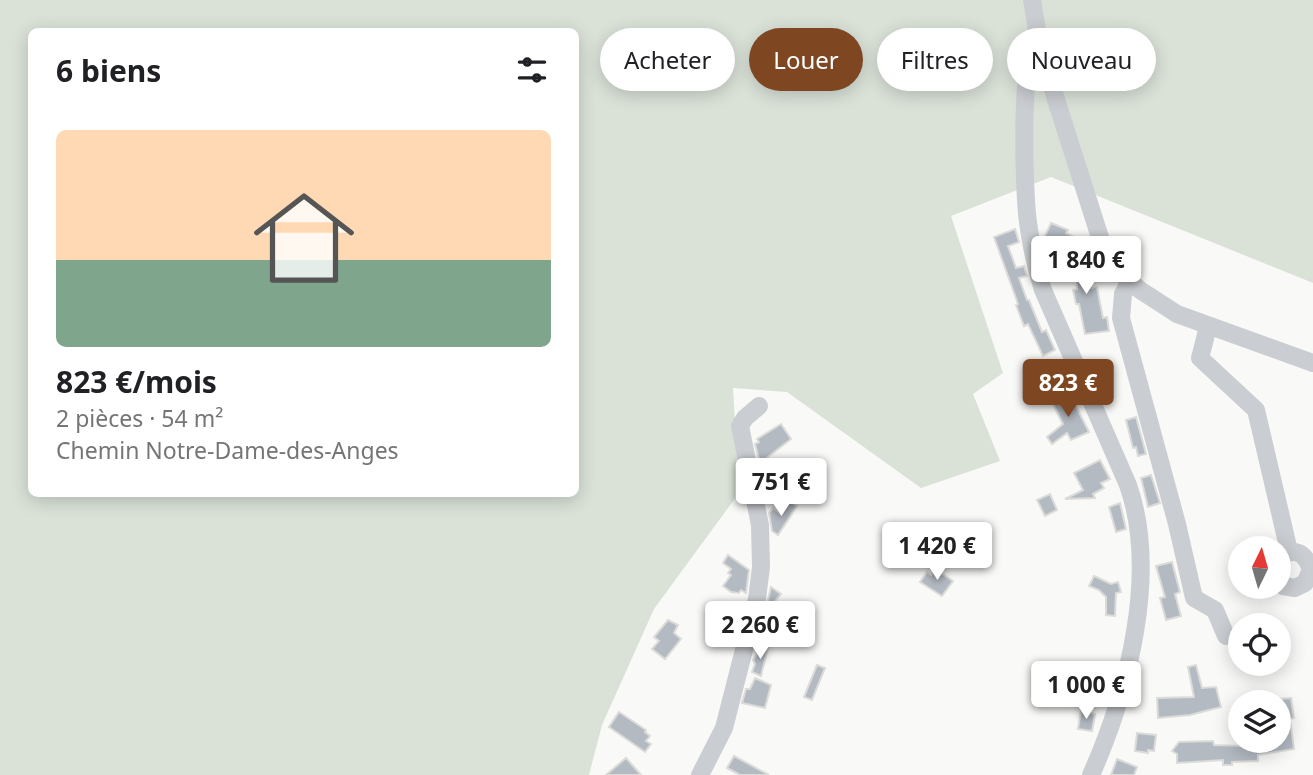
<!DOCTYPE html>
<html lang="fr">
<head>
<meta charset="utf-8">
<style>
  :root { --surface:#fff; --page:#f6f6f6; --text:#202124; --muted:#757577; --line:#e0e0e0; --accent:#7e4722 }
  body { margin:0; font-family:"Noto Sans",sans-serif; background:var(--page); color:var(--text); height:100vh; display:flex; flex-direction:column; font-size:26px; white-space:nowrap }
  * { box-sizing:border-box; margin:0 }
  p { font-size:23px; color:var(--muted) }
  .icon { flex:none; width:38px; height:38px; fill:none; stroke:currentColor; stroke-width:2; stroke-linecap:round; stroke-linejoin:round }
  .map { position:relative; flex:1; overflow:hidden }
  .panel { position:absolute; left:28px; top:28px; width:551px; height:469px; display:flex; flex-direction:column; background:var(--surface); border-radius:10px; box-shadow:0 4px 18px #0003 }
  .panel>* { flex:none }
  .banner { position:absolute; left:600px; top:28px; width:607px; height:63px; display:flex; gap:14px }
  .needle { width:46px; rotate:5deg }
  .tools { position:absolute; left:1228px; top:536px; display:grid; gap:14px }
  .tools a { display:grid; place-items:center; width:63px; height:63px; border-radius:50%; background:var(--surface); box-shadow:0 4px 18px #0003; font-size:35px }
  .price { position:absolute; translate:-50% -60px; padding:0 16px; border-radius:7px; background:#fff; color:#222; font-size:23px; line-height:46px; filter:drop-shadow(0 2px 4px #0008) }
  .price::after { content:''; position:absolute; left:50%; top:42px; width:21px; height:16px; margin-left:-10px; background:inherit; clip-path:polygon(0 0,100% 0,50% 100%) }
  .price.active { background:var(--accent); color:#fff }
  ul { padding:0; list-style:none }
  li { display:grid; align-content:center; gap:14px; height:371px; padding:0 28px }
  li+li { border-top:2px solid var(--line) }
  li span { display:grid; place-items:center; height:217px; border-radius:10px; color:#555 }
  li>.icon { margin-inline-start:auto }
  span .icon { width:126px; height:126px; fill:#fffc; stroke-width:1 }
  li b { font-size:30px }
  h2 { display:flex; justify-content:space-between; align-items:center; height:84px; padding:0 28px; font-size:30px }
  .pill { padding:0 24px; border-radius:32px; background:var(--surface); box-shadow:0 4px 18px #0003; font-size:24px; line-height:63px }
  .pill.active { background:var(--accent); color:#fff }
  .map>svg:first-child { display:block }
  .green { fill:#dae2d8; fill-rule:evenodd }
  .building { fill:#b4bac2; stroke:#dbdcd9; stroke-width:2 }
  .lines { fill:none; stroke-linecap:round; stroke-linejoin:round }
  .minor { stroke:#cacdd1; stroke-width:18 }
</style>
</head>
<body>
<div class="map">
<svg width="1313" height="775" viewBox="0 0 1313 775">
  <rect width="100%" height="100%" fill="#f9faf7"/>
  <path class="green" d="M0,0H1313V283L1051,177L951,216L1003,373L973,394L1000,461L921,488L787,392L733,388L739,493L654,609L602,725L589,775H0ZM32,32H576V494H32Z"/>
  <g class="building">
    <polygon points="1051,223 1068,230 1066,233 1074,237 1070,248 1045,236"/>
    <polygon points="1015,229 1019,242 1008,246 1016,268 1024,266 1027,276 1019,278 1027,300 1029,300 1042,332 1046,330 1055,350 1043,356 1028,324 1024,326 1016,305 1018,304 994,237"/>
    <polygon points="1078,255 1085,255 1090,288 1097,287 1103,318 1107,317 1109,331 1085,334 1079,304 1076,304 1073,290 1077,289 1077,270 1064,273 1061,258"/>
    <polygon points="1069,392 1089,432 1071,440 1067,433 1052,444 1047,437 1063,424 1051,400"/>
    <polygon points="1136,417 1146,454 1138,456 1136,447 1133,448 1126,420"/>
    <polygon points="781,424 791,439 760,463 755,444 759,442 757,439"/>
    <polygon points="1100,460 1110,479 1101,483 1104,488 1093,494 1095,498 1065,499 1083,490 1074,473"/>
    <polygon points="1151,475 1160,503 1148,507 1141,478"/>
    <polygon points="1050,494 1057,510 1045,516 1037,500"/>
    <polygon points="790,501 797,506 778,535 772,531 769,513 773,508 781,514"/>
    <polygon points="1120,503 1126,529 1116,532 1109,507"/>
    <polygon points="728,555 749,570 746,593 741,590 739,593 731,592 723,586 731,575 728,573 731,569 723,563"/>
    <polygon points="1172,562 1180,592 1175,594 1181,616 1166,620 1160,598 1165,597 1156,566"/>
    <polygon points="935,569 953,581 942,596 920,582 927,572 931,575"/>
    <polygon points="1094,576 1111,584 1118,582 1121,592 1116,593 1115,616 1106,615 1106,597 1099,590 1089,586"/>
    <polygon points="771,587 781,594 771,606 789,615 785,625 776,622 771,634 761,630"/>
    <polygon points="668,620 678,625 674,633 681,639 665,659 652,649 659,641 654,637"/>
    <polygon points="763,645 768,647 761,676 752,672 755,664 753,660"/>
    <polygon points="817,665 825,668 812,700 804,697"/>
    <polygon points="1196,665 1202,688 1216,687 1221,707 1190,715 1158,718 1157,698 1194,697 1188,667"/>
    <polygon points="755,678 771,685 765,708 742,703 746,689 750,689"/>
    <polygon points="1291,698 1294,718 1290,719 1294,749 1258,755 1258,761 1232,762 1232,765 1223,765 1223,760 1177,763 1177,754 1172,751 1179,742 1213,741 1214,745 1243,746 1242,743 1254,743 1254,740 1279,740 1279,699"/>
    <polygon points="1081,710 1095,714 1092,731 1078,729"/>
    <polygon points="619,712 646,730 645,732 650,736 646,741 651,744 645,752 609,727"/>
    <polygon points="1137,733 1156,735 1154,751 1148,750 1148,753 1135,751"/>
    <polygon points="734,756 769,775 740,775 727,768"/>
    <polygon points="626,758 641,775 606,775"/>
    <polygon points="1117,759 1137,767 1134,775 1111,775"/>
  </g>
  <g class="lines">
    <g class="minor">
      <polyline points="1032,0 1040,48 1059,109 1104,250 1119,272 1140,290 1177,314 1313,363"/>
      <path d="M1038,38C1019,52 1024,195 1028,222C1031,246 1036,268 1043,290L1128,485C1159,573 1128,692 1091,775"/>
      <polyline points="1130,281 1123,294 1121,318 1177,524 1194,598 1215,610 1226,636"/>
      <polyline points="1208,327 1200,358 1256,410 1289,551"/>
      <path d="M1279,557C1295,547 1305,552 1311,570L1305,583L1295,588L1283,586L1279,581"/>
      <polyline points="700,775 724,728 757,599 761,567 760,525 740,426 745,418 759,406"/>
    </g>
  </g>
</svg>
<div class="tools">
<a><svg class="needle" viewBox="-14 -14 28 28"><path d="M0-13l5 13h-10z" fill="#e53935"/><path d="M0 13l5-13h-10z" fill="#757577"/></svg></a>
<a><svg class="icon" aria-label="locate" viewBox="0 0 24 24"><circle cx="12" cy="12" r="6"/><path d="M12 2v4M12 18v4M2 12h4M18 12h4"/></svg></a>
<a><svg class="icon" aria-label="layers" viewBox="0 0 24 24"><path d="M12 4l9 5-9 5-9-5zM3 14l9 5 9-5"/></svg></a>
</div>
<b class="price" style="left:1086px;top:296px">1 840 €</b>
<b class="price active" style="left:1068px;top:419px">823 €</b>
<b class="price" style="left:781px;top:518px">751 €</b>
<b class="price" style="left:937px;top:582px">1 420 €</b>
<b class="price" style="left:760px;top:661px">2 260 €</b>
<b class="price" style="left:1086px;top:721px">1 000 €</b>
<div class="banner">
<a class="pill">Acheter</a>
<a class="pill active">Louer</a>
<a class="pill">Filtres</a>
<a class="pill">Nouveau</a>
</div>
<section class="panel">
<h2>6 biens<svg class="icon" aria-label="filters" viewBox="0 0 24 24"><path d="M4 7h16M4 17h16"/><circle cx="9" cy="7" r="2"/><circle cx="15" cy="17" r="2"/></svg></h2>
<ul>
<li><span style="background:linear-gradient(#ffd9b3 60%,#7fa58c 0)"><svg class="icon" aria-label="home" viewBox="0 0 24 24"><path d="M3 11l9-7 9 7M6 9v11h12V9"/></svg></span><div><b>823 €/mois</b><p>2 pièces · 54 m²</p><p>Chemin Notre-Dame-des-Anges</p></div></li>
</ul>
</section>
</div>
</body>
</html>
